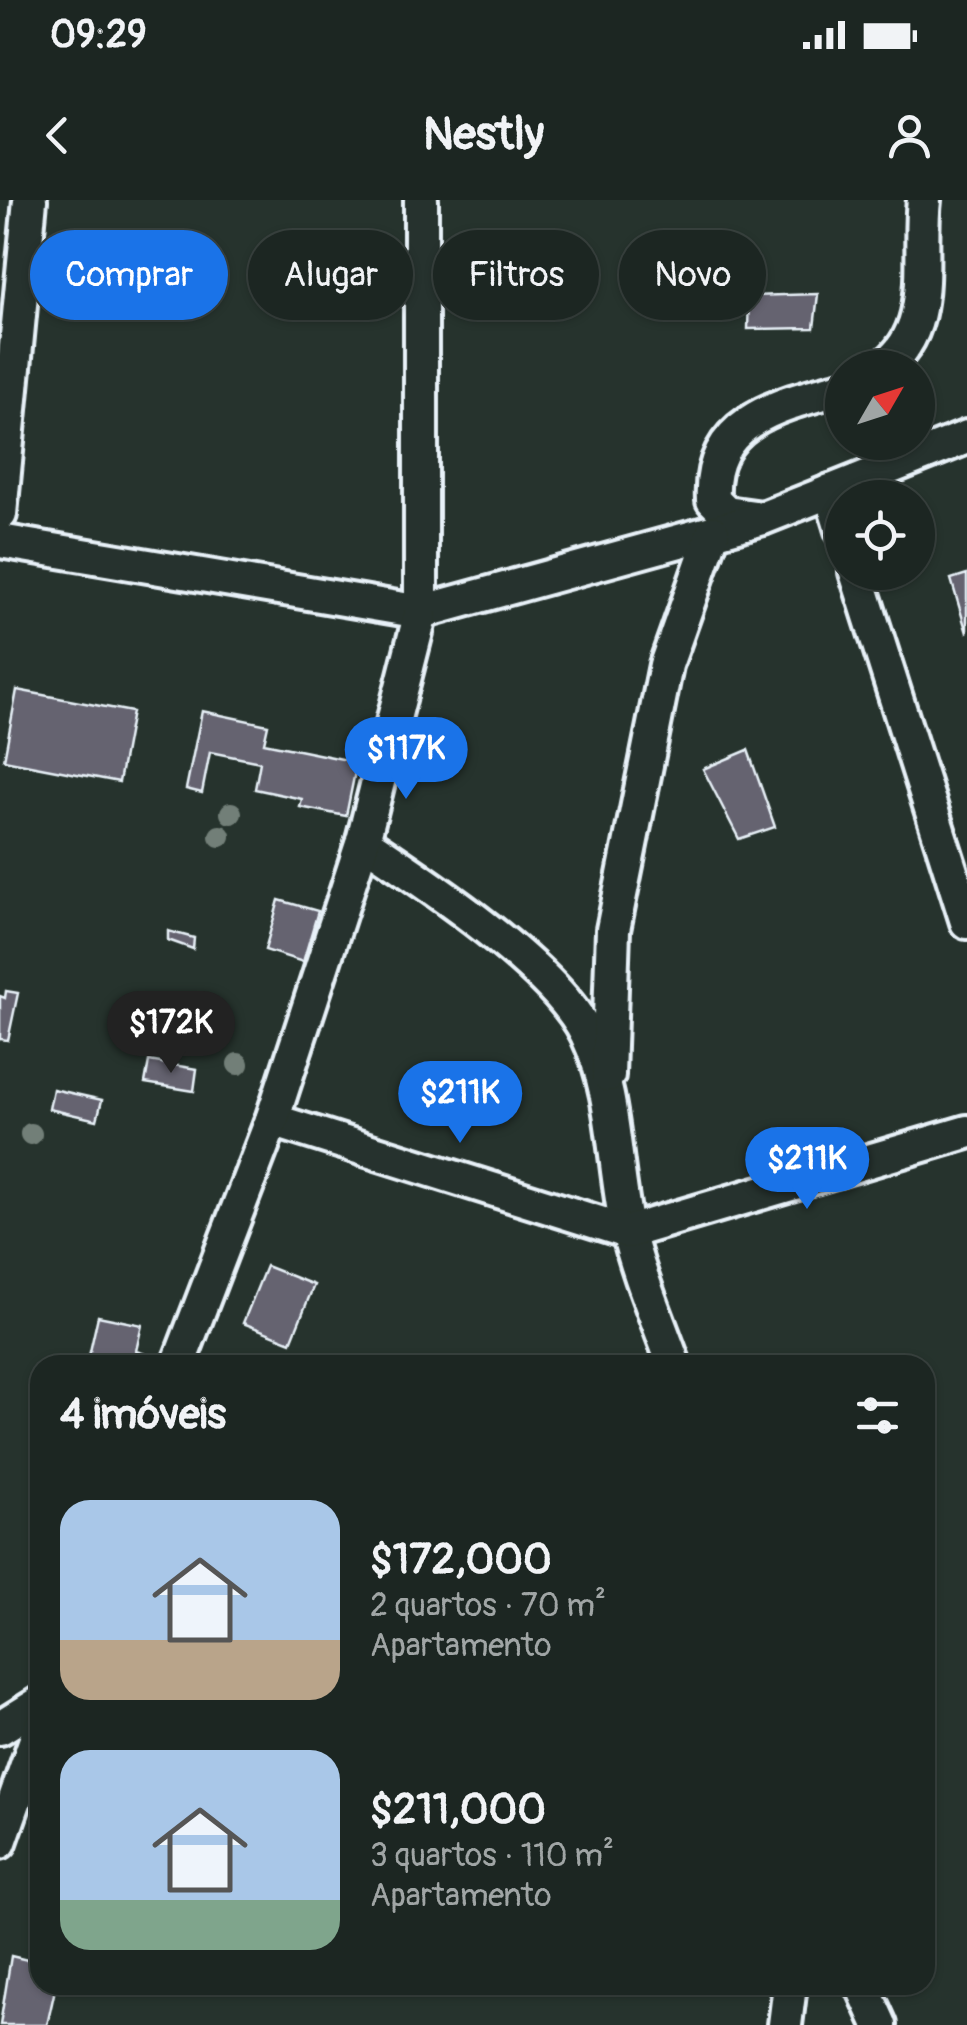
<!DOCTYPE html>
<html lang="pt">
<head>
<meta charset="utf-8">
<style>
  :root { --surface:#1c2622; --page:#29322f; --text:#f1f3f6; --muted:#a0a5a5; --line:#3a4340; --accent:#1a73e8 }
  body { margin:0; font-family:Pangolin,sans-serif; background:var(--page); color:var(--text); height:100vh; display:flex; flex-direction:column; font-size:38px; white-space:nowrap }
  * { box-sizing:border-box; margin:0 }
  p { font-size:32px; color:var(--muted) }
  .icon { flex:none; width:55px; height:55px; fill:none; stroke:currentColor; stroke-width:2; stroke-linecap:round; stroke-linejoin:round }
  .map { position:relative; flex:1; overflow:hidden }
  .panel { position:absolute; left:30px; top:1155px; width:905px; height:640px; display:flex; flex-direction:column; background:var(--surface); border-radius:30px; box-shadow:0 2px 8px #0004,0 0 0 2px var(--line) }
  .panel>* { flex:none }
  .top-card { position:absolute; left:30px; top:30px; width:908px; height:90px; display:flex; gap:20px }
  .needle { width:65px; rotate:51deg }
  .controls { position:absolute; left:825px; top:150px; display:grid; gap:20px }
  .controls a { display:grid; place-items:center; width:110px; height:110px; border-radius:50%; background:var(--surface); box-shadow:0 2px 8px #0004,0 0 0 2px var(--line); font-size:50px }
  .price { position:absolute; translate:-50% -85px; padding:0 22px; border-radius:35px; background:var(--accent); color:#fff; font-size:32px; line-height:65px; filter:drop-shadow(0 2px 5px #0008) }
  .price::after { content:''; position:absolute; left:50%; top:60px; width:30px; height:22px; margin-left:-15px; background:inherit; clip-path:polygon(0 0,100% 0,50% 100%) }
  .price.selected { background:#222; color:#fff }
  ul { padding:0; list-style:none }
  li { display:flex; align-items:center; gap:30px; height:250px; padding:0 30px }
  li span { display:grid; place-items:center; flex:none; width:280px; height:200px; border-radius:30px; color:#555 }
  li>.icon { margin-inline-start:auto }
  span .icon { width:120px; height:120px; fill:#fffc; stroke-width:1 }
  li b { font-size:42px }
  h2 { display:flex; justify-content:space-between; align-items:center; height:120px; padding:0 30px; font-size:42px }
  .chip { padding:0 35px; border-radius:45px; background:var(--surface); box-shadow:0 2px 8px #0004,0 0 0 2px var(--line); font-size:35px; line-height:90px }
  .chip.selected { background:var(--accent); color:#fff }
  .status { display:flex; justify-content:space-between; align-items:center; height:70px; padding:0 50px; background:var(--surface); direction:ltr }
  .status svg { height:28px; fill:currentColor }
  header { display:flex; justify-content:space-between; align-items:center; height:130px; padding:0 30px; background:var(--surface); font-size:45px; font-weight:800 }
  .map>svg:first-child { display:block }
  .building { fill:#656370; stroke:#e8f1f8; stroke-width:2.5 }
  .lines { fill:none; stroke-linecap:round; stroke-linejoin:round }
  .street-casing { stroke:#e8f1f8; stroke-width:40 }
  .street { stroke:#26332d; stroke-width:32 }
  .tree { fill:#727f78 }
</style>
</head>
<body>
<div class="status"><b>09:29</b><svg viewBox="0 0 49 12"><path d="M0 12V9h3v3zM5 12V6h3v6zM10 12V3h3v9zM15 12V0h3v12zM26 1h20v11H26zM47 4h2v5h-2z"/></svg></div>
<header><svg class="icon" aria-label="back" viewBox="0 0 24 24"><path d="M15 5l-7 7 7 7"/></svg>Nestly<svg class="icon" aria-label="person" viewBox="0 0 24 24"><circle cx="12" cy="8" r="4"/><path d="M4 21q1-7 8-7t8 7"/></svg></header>
<div class="map">
<svg width="967" height="1825" viewBox="0 0 967 1825">
  <rect width="100%" height="100%" fill="#26332d"/>
  <filter id="ink" filterUnits="userSpaceOnUse"><feTurbulence type="fractalNoise" baseFrequency=".01" numOctaves="2"/><feDisplacementMap in="SourceGraphic" scale="20" xChannelSelector="R" yChannelSelector="G"/><feConvolveMatrix kernelMatrix="1 2 1 2 8 2 1 2 1" color-interpolation-filters="sRGB"/></filter>
  <g filter="url(#ink)">
    <g class="building">
      <polygon points="818,94 814,128 748,129 749,96"/>
      <polygon points="967,374 967,433 951,379"/>
      <polygon points="17,490 132,512 119,582 4,560"/>
      <polygon points="202,511 268,525 264,543 357,562 346,616 300,607 302,599 255,589 260,562 210,552 202,593 186,589"/>
      <polygon points="748,550 775,627 739,639 703,569"/>
      <polygon points="279,700 318,711 303,762 265,750"/>
      <polygon points="168,731 194,738 193,749 168,740"/>
      <polygon points="6,791 18,793 8,840 0,839 0,796 5,798"/>
      <polygon points="149,861 197,869 194,891 145,883"/>
      <polygon points="53,889 102,900 97,920 49,909"/>
      <polygon points="266,1066 314,1085 291,1142 243,1123"/>
      <polygon points="98,1116 142,1125 136,1151 146,1154 143,1165 87,1165"/>
      <polygon points="11,1756 40,1763 40,1785 56,1785 47,1825 0,1825"/>
    </g>
    <g class="lines">
      <defs>
        <g id="street">
          <path d="M882,168C938,130 917,56 924,0"/>
          <polyline points="830,291 842,330"/>
          <polyline points="0,314 30,0"/>
          <path d="M762,318L726,313L713,300C708,219 782,204 842,188"/>
          <polyline points="0,341 421,412 763,318 967,237"/>
          <polyline points="856,372 967,722"/>
          <path d="M363,641C425,682 556,769 587,834C616,894 613,963 627,1027C638,1074 658,1120 674,1165"/>
          <polyline points="608,875 613,730 666,465 713,332"/>
          <polyline points="272,920 628,1032 967,932"/>
          <polyline points="178,1165 272,920 363,641 421,412 421,0"/>
          <polyline points="0,1528 40,1503"/>
          <polyline points="0,1642 40,1528"/>
          <polyline points="862,1785 880,1825"/>
          <polyline points="785,1825 790,1785"/>
        </g>
      </defs>
      <use href="#street" class="street-casing"/>
      <use href="#street" class="street"/>
    </g>
    <g class="tree">
      <circle cx="231" cy="613" r="11"/>
      <circle cx="220" cy="636" r="11"/>
      <circle cx="238" cy="864" r="11"/>
      <circle cx="31" cy="934" r="11"/>
    </g>
  </g>
</svg>
<div class="controls">
<a><svg class="needle" viewBox="-14 -14 28 28"><path d="M0-13l5 13h-10z" fill="#e53935"/><path d="M0 13l5-13h-10z" fill="#a0a5a5"/></svg></a>
<a><svg class="icon" aria-label="locate" viewBox="0 0 24 24"><circle cx="12" cy="12" r="6"/><path d="M12 2v4M12 18v4M2 12h4M18 12h4"/></svg></a>
</div>
<b class="price" style="left:406px;top:602px">$117K</b>
<b class="price selected" style="left:171px;top:876px">$172K</b>
<b class="price" style="left:460px;top:946px">$211K</b>
<b class="price" style="left:807px;top:1012px">$211K</b>
<div class="top-card">
<a class="chip selected">Comprar</a>
<a class="chip">Alugar</a>
<a class="chip">Filtros</a>
<a class="chip">Novo</a>
</div>
<section class="panel">
<h2>4 imóveis<svg class="icon" aria-label="filters" viewBox="0 0 24 24"><path d="M4 7h16M4 17h16"/><circle cx="9" cy="7" r="2"/><circle cx="15" cy="17" r="2"/></svg></h2>
<ul>
<li><span style="background:linear-gradient(#a9c7e8 70%,#b9a48a 0)"><svg class="icon" aria-label="home" viewBox="0 0 24 24"><path d="M3 11l9-7 9 7M6 9v11h12V9"/></svg></span><div><b>$172,000</b><p>2 quartos · 70 m²</p><p>Apartamento</p></div></li>
<li><span style="background:linear-gradient(#a9c7e8 75%,#7fa58c 0)"><svg class="icon" aria-label="home" viewBox="0 0 24 24"><path d="M3 11l9-7 9 7M6 9v11h12V9"/></svg></span><div><b>$211,000</b><p>3 quartos · 110 m²</p><p>Apartamento</p></div></li>
</ul>
</section>
</div>
</body>
</html>
